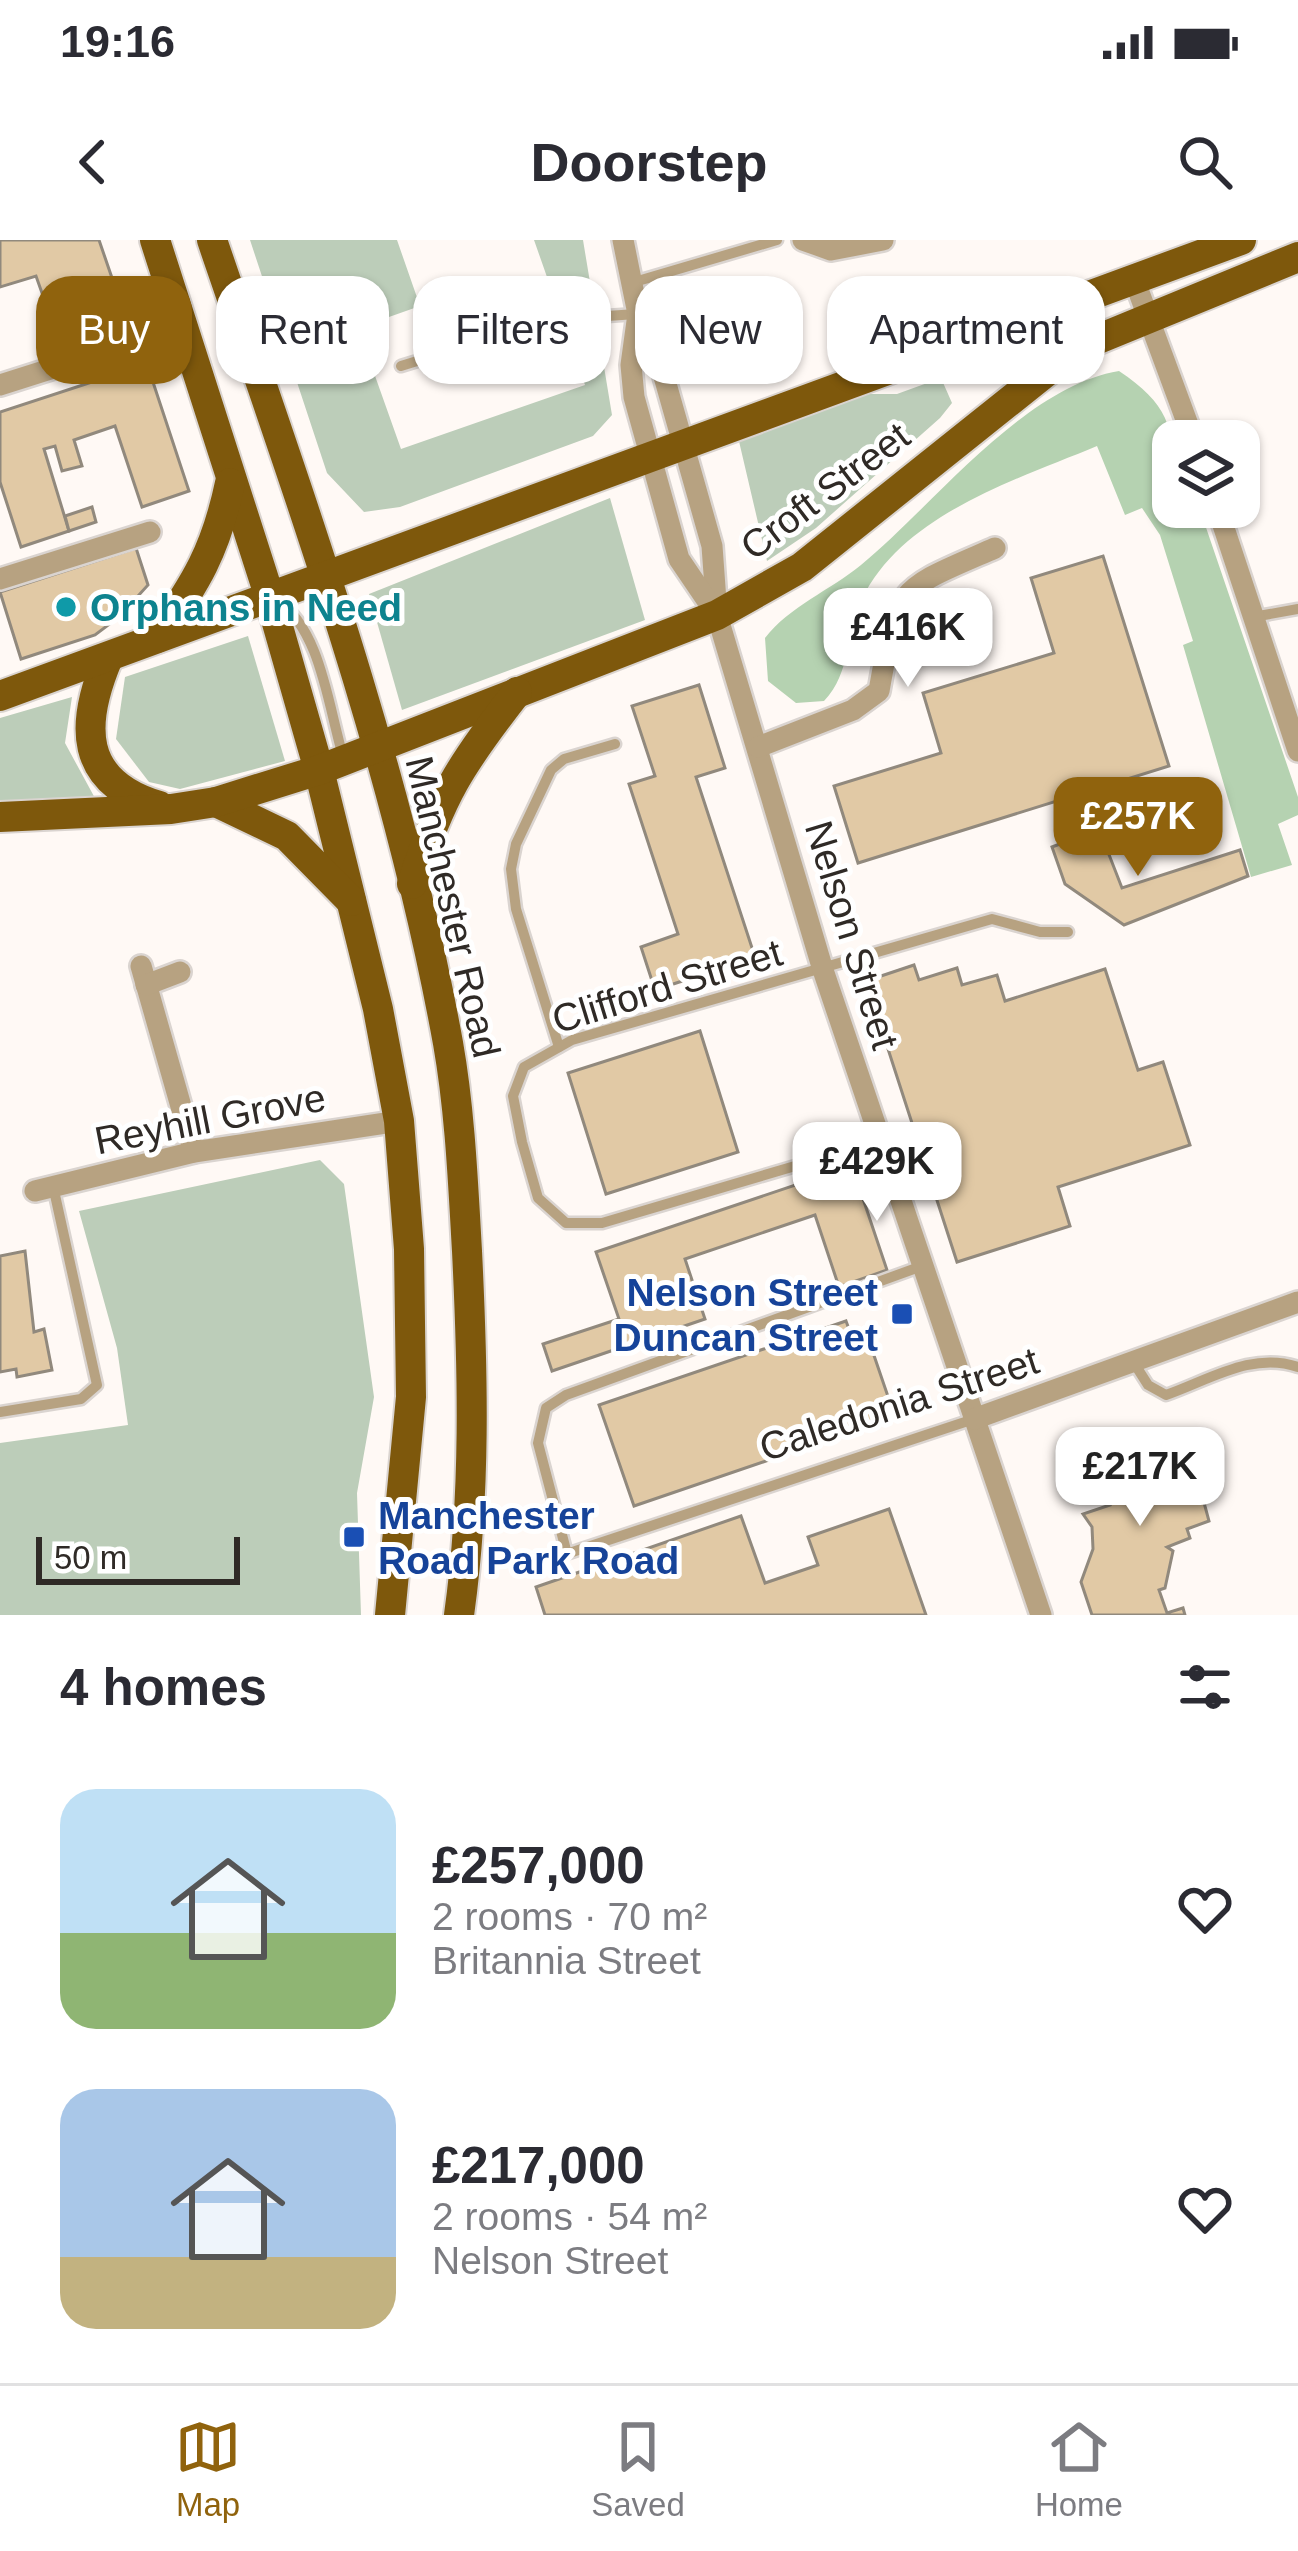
<!DOCTYPE html>
<html lang="en">
<head>
<meta charset="utf-8">
<style>
  :root { --surface:#fff; --page:#f7f7f7; --text:#2b2b33; --muted:#7c7c81; --line:#e1e1e2; --accent:#90630d }
  body { margin:0; font-family:Helvetica,sans-serif; background:var(--page); color:var(--text); height:100vh; display:flex; flex-direction:column; font-size:45px; white-space:nowrap }
  * { box-sizing:border-box; margin:0 }
  p { font-size:39px; color:var(--muted) }
  .icon { flex:none; width:66px; height:66px; fill:none; stroke:currentColor; stroke-width:2; stroke-linecap:round; stroke-linejoin:round }
  .map { position:relative; height:1375px; overflow:hidden }
  .panel { display:flex; flex-direction:column; background:var(--surface); flex:1 }
  .panel>* { flex:none }
  .hud { position:absolute; left:36px; top:36px; width:1227px; height:108px; display:flex; gap:24px }
  .buttons { position:absolute; left:1152px; top:180px; display:grid; gap:24px }
  .buttons a { display:grid; place-items:center; width:108px; height:108px; border-radius:24px; background:var(--surface); box-shadow:0 3px 9px #0004; font-size:60px }
  .scale { position:absolute; left:36px; bottom:30px; width:204px; box-sizing:border-box; padding-left:12px; border:6px solid #2f2a26; border-top:0; font-size:33px; line-height:42px; white-space:nowrap; color:#2f2a26; -webkit-text-stroke:9px #fff; paint-order:stroke }
  .price { position:absolute; translate:-50% -102px; padding:0 27px; border-radius:24px; background:#fff; color:#222; font-size:39px; line-height:78px; filter:drop-shadow(0 3px 6px #0008) }
  .price::after { content:''; position:absolute; left:50%; top:72px; width:36px; height:27px; margin-left:-18px; background:inherit; clip-path:polygon(0 0,100% 0,50% 100%) }
  .price.on { background:var(--accent); color:#fff }
  ul { padding:0; list-style:none }
  li { display:flex; align-items:center; gap:36px; height:300px; padding:0 60px }
  li span { display:grid; place-items:center; flex:none; width:336px; height:240px; border-radius:36px; color:#555 }
  li>.icon { margin-inline-start:auto }
  span .icon { width:144px; height:144px; fill:#fffc; stroke-width:1 }
  li b { font-size:51px }
  h2 { display:flex; justify-content:space-between; align-items:center; height:144px; padding:0 60px; font-size:51px }
  .chip { padding:0 42px; border-radius:36px; background:var(--surface); box-shadow:0 3px 9px #0004; font-size:42px; line-height:108px }
  .chip.on { background:var(--accent); color:#fff }
  .status { display:flex; justify-content:space-between; align-items:center; height:84px; padding:0 60px; background:var(--surface); direction:ltr }
  .status svg { height:33px; fill:currentColor }
  header { display:flex; justify-content:space-between; align-items:center; height:156px; padding:0 60px; background:var(--surface); font-size:54px; font-weight:700 }
  .tabs { display:flex; justify-content:space-around; align-items:center; height:168px; border-top:3px solid var(--line); background:var(--surface); font-size:33px; color:var(--muted) }
  .tabs a { display:grid; justify-items:center; gap:6px }
  .tabs .on { color:var(--accent) }
  .map>svg:first-child { display:block }
  .green { fill:#bccdb9 }
  .forest { fill:#b5d2b1 }
  .building { fill:#e1c9a5; stroke:#91897d; stroke-width:3 }
  .lines { fill:none; stroke-linecap:round; stroke-linejoin:round }
  .service-casing { stroke:#dad4d0; stroke-width:15 }
  .pedestrian-casing { stroke:#dad4d0; stroke-width:21 }
  .minor-casing { stroke:#dad4d0; stroke-width:26 }
  .primary-casing { stroke:#dad4d0; stroke-width:34 }
  .service { stroke:#b7a281; stroke-width:10 }
  .pedestrian { stroke:#b7a281; stroke-width:16 }
  .minor { stroke:#b7a281; stroke-width:21 }
  .primary { stroke:#7e580c; stroke-width:30 }
  .culture-dot { fill:#0f9aa8; stroke:#fff; stroke-width:4.5 }
  .transit-dot { fill:#1a4fb4; stroke:#fff; stroke-width:4.5 }
  .labels { text-anchor:middle; dominant-baseline:central; stroke-width:10; stroke-linejoin:round; paint-order:stroke }
  .street-label { font-size:39px; fill:#2f2a26; stroke:#fff }
  .culture-label { font-size:39px; font-weight:bold; fill:#0d838f; stroke:#fff; text-anchor:start }
  .transit-label { font-size:39px; font-weight:bold; fill:#164399; stroke:#fff; text-anchor:end }
</style>
</head>
<body>
<div class="status"><b>19:16</b><svg viewBox="0 0 49 12"><path d="M0 12V9h3v3zM5 12V6h3v6zM10 12V3h3v9zM15 12V0h3v12zM26 1h20v11H26zM47 4h2v5h-2z"/></svg></div>
<header><svg class="icon" aria-label="back" viewBox="0 0 24 24"><path d="M15 5l-7 7 7 7"/></svg>Doorstep<svg class="icon" aria-label="search" viewBox="0 0 24 24"><circle cx="10" cy="10" r="6"/><path d="M15 15l6 6"/></svg></header>
<div class="map">
<svg width="1298" height="1375" viewBox="0 0 1298 1375">
  <rect width="100%" height="100%" fill="#fff9f5"/>
  <g class="green">
    <polygon points="250,0 397,0 420,66 358,88 401,209 585,145 534,0 583,0 612,175 593,196 400,267 364,272 327,233"/>
    <polygon points="941,138 952,163 940,178 816,288 767,321 738,197 855,154 897,154"/>
    <polygon points="610,258 645,380 402,470 369,354"/>
    <polygon points="248,396 285,521 180,549 149,542 116,499 125,437"/>
    <polygon points="72,457 65,503 96,560 0,561 0,478"/>
    <polygon points="320,920 344,944 374,1157 357,1253 361,1375 0,1375 0,1203 128,1185 117,1108 79,971"/>
  </g>
  <path class="forest" d="M1119,131C1181,172 1173,201 1173,267H1199L1298,557V575L1278,584L1292,625L1251,637L1183,405L1193,401L1160,295L1142,268L1125,275L1097,206C1016,240 903,274 862,359C845,393 852,432 824,461L796,463L768,441L765,398C790,366 829,351 861,325C934,265 1023,147 1119,131Z"/>
  <g class="building">
    <polygon points="0,0 99,0 124,73 59,101 36,36 0,47"/>
    <polygon points="147,124 189,251 142,267 115,186 74,200 82,226 62,231 55,206 44,209 69,291 21,307 0,242 0,172"/>
    <polygon points="92,267 96,282 69,291 65,276"/>
    <polygon points="136,308 148,345 119,377 95,395 21,419 0,352"/>
    <polygon points="1103,316 1169,526 858,623 834,546 941,513 923,453 1054,413 1031,338"/>
    <polygon points="699,445 725,528 696,537 755,717 655,750 641,707 678,694 629,544 655,536 632,466"/>
    <polygon points="1099,589 1122,648 1240,610 1248,636 1124,685 1065,644 1052,607"/>
    <polygon points="914,725 919,740 957,728 962,745 997,735 1005,761 1105,729 1138,830 1163,822 1190,905 1058,947 1070,986 957,1022 866,741"/>
    <polygon points="700,791 738,912 606,954 568,833"/>
    <polygon points="852,926 887,1030 839,1047 815,975 685,1019 705,1079 552,1131 543,1104 619,1079 596,1012"/>
    <polygon points="25,1011 34,1092 44,1089 52,1130 17,1137 16,1129 0,1132 0,1016"/>
    <polygon points="846,1081 853,1100 867,1095 895,1177 634,1266 599,1165"/>
    <polygon points="1179,1200 1186,1220 1192,1218 1209,1281 1187,1289 1190,1298 1167,1307 1173,1311 1165,1348 1159,1350 1167,1373 1183,1368 1185,1375 1092,1375 1081,1342 1093,1309 1092,1287 1083,1274 1110,1265 1095,1221"/>
    <polygon points="889,1269 926,1375 545,1375 536,1347 741,1276 765,1343 818,1325 808,1297"/>
  </g>
  <g class="lines">
    <defs>
      <g id="service">
        <polyline points="631,43 777,0"/>
        <polyline points="401,126 550,80 636,74"/>
        <path d="M277,360C321,390 328,466 343,516"/>
        <polyline points="1253,377 1298,369"/>
        <polyline points="559,807 516,669 511,629 516,604 551,530 564,519 615,504"/>
        <polyline points="880,901 602,983 566,983 538,958 522,902 513,856 524,827 572,800 992,679 1040,692 1068,692"/>
        <path d="M1134,1123L1148,1145L1166,1155C1209,1140 1253,1111 1298,1127"/>
        <polyline points="0,1172 81,1159 97,1145 53,946"/>
        <polyline points="566,1310 538,1203 546,1168 566,1155 922,1026"/>
        <polyline points="521,1329 974,1179"/>
      </g>
      <polyline id="pedestrian" points="126,105 181,88"/>
      <g id="minor">
        <polyline points="623,0 638,74 659,119 712,306 717,375"/>
        <polyline points="803,0 831,10 883,0"/>
        <polyline points="1134,39 1194,201"/>
        <polyline points="638,74 631,125 634,157 679,319 717,375 823,730 1041,1375"/>
        <polyline points="0,145 126,105"/>
        <polyline points="1217,267 1298,511"/>
        <polyline points="0,339 150,292"/>
        <path d="M758,507L853,470L879,451C898,344 896,351 995,308"/>
        <polyline points="141,726 194,912"/>
        <polyline points="146,745 180,732"/>
        <polyline points="35,951 194,912 399,881"/>
        <polyline points="974,1179 1298,1062"/>
      </g>
      <g id="primary">
        <polyline points="155,0 269,355 319,530 378,769 399,881 409,1009 411,1157 390,1375"/>
        <path d="M212,0C302,264 398,528 448,803C460,871 463,942 467,1011C473,1132 476,1255 459,1375"/>
        <path d="M157,398C196,343 216,310 230,243"/>
        <path d="M108,418C80,484 78,542 159,566"/>
        <polyline points="0,456 1241,0"/>
        <polyline points="216,562 287,596 351,661"/>
        <polyline points="0,577 171,569 216,562 319,530 717,375 802,327 1056,124 1096,100 1298,17"/>
        <path d="M412,644C441,555 460,525 517,452"/>
      </g>
    </defs>
    <use href="#service" class="service-casing"/>
    <use href="#pedestrian" class="pedestrian-casing"/>
    <use href="#minor" class="minor-casing"/>
    <use href="#primary" class="primary-casing"/>
    <use href="#service" class="service"/>
    <use href="#pedestrian" class="pedestrian"/>
    <use href="#minor" class="minor"/>
    <use href="#primary" class="primary"/>
  </g>
  <circle class="culture-dot" cx="66" cy="367" r="12"/>
  <g class="transit-dot">
    <rect x="890" y="1062" width="24" height="24" rx="6"/>
    <rect x="342" y="1285" width="24" height="24" rx="6"/>
  </g>
  <g class="labels">
    <g class="street-label">
      <text transform="translate(825 251) rotate(-37)">Croft Street</text>
      <text transform="translate(453 667) rotate(77)">Manchester Road</text>
      <text transform="translate(852 695) rotate(73)">Nelson Street</text>
      <text transform="translate(667 746) rotate(-17)">Clifford Street</text>
      <text transform="translate(210 879) rotate(-11)">Reyhill Grove</text>
      <text transform="translate(899 1164) rotate(-18)">Caledonia Street</text>
    </g>
    <g class="culture-label">
      <text x="90" y="367">Orphans in Need</text>
    </g>
    <g class="transit-label">
      <text x="878" y="1052">Nelson Street<tspan x="878" dy="45">Duncan Street</tspan></text>
      <text x="378" y="1275" text-anchor="start">Manchester<tspan x="378" dy="45">Road Park Road</tspan></text>
    </g>
  </g>
</svg>
<div class="buttons">
<a><svg class="icon" aria-label="layers" viewBox="0 0 24 24"><path d="M12 4l9 5-9 5-9-5zM3 14l9 5 9-5"/></svg></a>
</div>
<div class="scale">50 m</div>
<b class="price" style="left:908px;top:450px">£416K</b>
<b class="price on" style="left:1138px;top:639px">£257K</b>
<b class="price" style="left:877px;top:984px">£429K</b>
<b class="price" style="left:1140px;top:1289px">£217K</b>
<div class="hud">
<a class="chip on">Buy</a>
<a class="chip">Rent</a>
<a class="chip">Filters</a>
<a class="chip">New</a>
<a class="chip">Apartment</a>
</div>
</div>
<section class="panel">
<h2>4 homes<svg class="icon" aria-label="filters" viewBox="0 0 24 24"><path d="M4 7h16M4 17h16"/><circle cx="9" cy="7" r="2"/><circle cx="15" cy="17" r="2"/></svg></h2>
<ul>
<li><span style="background:linear-gradient(#bfe0f5 60%,#8fb573 0)"><svg class="icon" aria-label="home" viewBox="0 0 24 24"><path d="M3 11l9-7 9 7M6 9v11h12V9"/></svg></span><div><b>£257,000</b><p>2 rooms · 70 m²</p><p>Britannia Street</p></div><svg class="icon" aria-label="heart" viewBox="0 0 24 24"><path d="M12 20l-8-8c-3-5 5-10 8-4 3-6 11-1 8 4z"/></svg></li>
<li><span style="background:linear-gradient(#a9c7e8 70%,#c2b280 0)"><svg class="icon" aria-label="home" viewBox="0 0 24 24"><path d="M3 11l9-7 9 7M6 9v11h12V9"/></svg></span><div><b>£217,000</b><p>2 rooms · 54 m²</p><p>Nelson Street</p></div><svg class="icon" aria-label="heart" viewBox="0 0 24 24"><path d="M12 20l-8-8c-3-5 5-10 8-4 3-6 11-1 8 4z"/></svg></li>
</ul>
</section>
<nav class="tabs">
<a class="on"><svg class="icon" aria-label="map" viewBox="0 0 24 24"><path d="M3 6l6-2 6 2 6-2v14l-6 2-6-2-6 2zM9 4v14M15 6v14"/></svg>Map</a>
<a><svg class="icon" aria-label="saved" viewBox="0 0 24 24"><path d="M7 4h10v16l-5-4-5 4z"/></svg>Saved</a>
<a><svg class="icon" aria-label="home" viewBox="0 0 24 24"><path d="M3 11l9-7 9 7M6 9v11h12V9"/></svg>Home</a>
</nav>
</body>
</html>
